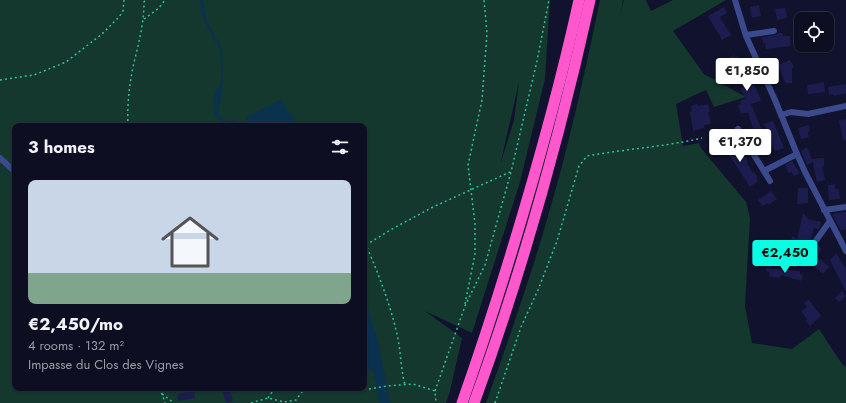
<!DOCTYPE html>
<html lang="en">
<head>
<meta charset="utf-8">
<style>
  :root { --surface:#0d0e22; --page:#16172a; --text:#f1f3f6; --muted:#9a9ca5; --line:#2d2e40; --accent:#09ffe2 }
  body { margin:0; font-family:Jost,sans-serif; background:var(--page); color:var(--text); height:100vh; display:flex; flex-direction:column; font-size:15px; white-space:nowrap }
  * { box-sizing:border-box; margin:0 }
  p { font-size:13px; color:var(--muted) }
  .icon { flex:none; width:22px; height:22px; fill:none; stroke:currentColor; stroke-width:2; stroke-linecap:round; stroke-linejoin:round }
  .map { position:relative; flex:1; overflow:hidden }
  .details { position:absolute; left:12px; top:123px; width:355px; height:268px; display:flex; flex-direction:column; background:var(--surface); border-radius:8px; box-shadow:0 1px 3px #0004,0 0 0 1px var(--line) }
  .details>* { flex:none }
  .tools { position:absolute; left:794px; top:12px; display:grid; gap:8px }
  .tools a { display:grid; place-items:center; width:40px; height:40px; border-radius:8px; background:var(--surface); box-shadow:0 1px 3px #0004,0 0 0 1px var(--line); font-size:20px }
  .price { position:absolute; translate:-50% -34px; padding:0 9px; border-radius:4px; background:#fff; color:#222; font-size:13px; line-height:26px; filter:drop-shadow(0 1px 2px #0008) }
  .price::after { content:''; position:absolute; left:50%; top:24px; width:12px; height:9px; margin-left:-6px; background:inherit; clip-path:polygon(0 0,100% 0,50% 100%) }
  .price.active { background:var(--accent); color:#111 }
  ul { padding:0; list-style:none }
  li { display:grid; align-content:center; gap:8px; height:212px; padding:0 16px }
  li+li { border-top:1px solid var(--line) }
  li span { display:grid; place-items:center; height:124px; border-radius:8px; color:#555 }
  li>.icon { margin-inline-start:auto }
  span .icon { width:72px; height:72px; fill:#fffc; stroke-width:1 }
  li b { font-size:17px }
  h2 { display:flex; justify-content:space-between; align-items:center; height:48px; padding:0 16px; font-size:17px }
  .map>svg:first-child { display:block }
  .green { fill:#14372e; fill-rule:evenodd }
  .water { fill:#0a314d }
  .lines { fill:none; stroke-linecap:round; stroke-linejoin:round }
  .stream { stroke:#0a314d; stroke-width:2 }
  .building { fill:#1c1d4e }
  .path { stroke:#2ec299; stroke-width:1.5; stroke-dasharray:2 3; stroke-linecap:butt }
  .street { stroke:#3b498d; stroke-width:6 }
  .highway { stroke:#ff58cc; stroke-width:11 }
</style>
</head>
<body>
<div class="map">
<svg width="846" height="403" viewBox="0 0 846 403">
  <rect width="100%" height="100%" fill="#11122d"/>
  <g class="green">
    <path d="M0,0H550L545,79L520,182L472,333L425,311L462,338L450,391L446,403H0ZM519,82L514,120L501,162V161ZM15,126H364V388H15Z"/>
    <path d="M600,0H623L621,12L624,0H646L651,11L673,0H726L673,31L704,74L746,97L714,107L706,90L676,104L683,146L699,143L701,148L746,202L750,218L745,306L752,343L792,349L819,329L842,364L846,367V403H486C508,341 530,279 548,216C569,145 585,72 600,0Z"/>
  </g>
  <g class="water">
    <path d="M200,0H203L206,19L222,49L223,82L218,113C220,119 225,121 232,121L235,119V125L226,123L218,119L215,115L214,95L222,80L220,50L204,20L201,12Z"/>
    <polygon points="281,100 298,126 252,126 246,117"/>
    <polygon points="364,298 378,341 390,403 379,403 374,372 364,368"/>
  </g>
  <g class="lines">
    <polyline class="stream" points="233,122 251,122"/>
  </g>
  <g class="building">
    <polygon points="759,5 761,16 752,18 750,7"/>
    <polygon points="724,7 727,13 720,17 731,35 722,40 708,16"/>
    <polygon points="785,8 787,18 777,20 775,9"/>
    <polygon points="778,33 782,33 783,36 790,36 791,46 766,49 765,43 763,43 762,37 775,35"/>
    <polygon points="734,55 735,57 738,56 744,65 749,78 751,78 759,95 761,101 751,104 762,130 754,132 748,112 741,114 738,105 741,104 740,101 745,99 741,89 743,88 736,70 728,58"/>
    <polygon points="790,60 794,67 792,68 792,83 785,83 778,65"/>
    <polygon points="824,82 825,92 808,94 807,85"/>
    <polygon points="846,84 846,93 834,96 833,94 829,95 828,87"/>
    <polygon points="697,104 698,106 708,104 710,112 708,112 711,124 704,125 704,128 693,131 690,112 692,111 691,106"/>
    <polygon points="846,119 846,140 843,140 839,121"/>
    <polygon points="773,121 784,148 775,151 771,142 772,141 764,124"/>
    <polygon points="808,125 810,131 808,132 809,137 801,139 798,128"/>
    <polygon points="730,140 732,143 733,142 743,157 745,156 748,162 747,163 753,173 754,172 758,177 756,178 758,181 750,187 730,156 729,157 721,145"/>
    <polygon points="807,147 813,162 807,165 801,151"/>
    <polygon points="821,158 824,158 824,166 822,166 825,180 817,182 812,159"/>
    <polygon points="792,161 800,173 794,176 791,172 789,173 785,165"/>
    <polygon points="835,184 835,189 839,189 840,199 829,200 828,185"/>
    <polygon points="798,188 808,188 808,203 797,204"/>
    <polygon points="771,191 777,199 768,205 767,203 763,206 758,200"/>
    <polygon points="846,212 846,229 841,231 832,214"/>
    <polygon points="803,213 808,219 821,222 820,227 819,229 814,228 811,240 805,248 796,243 792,251 786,246 793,236 797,240"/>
    <polygon points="818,245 822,249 817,256 829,267 823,274 812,265 810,256"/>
    <polygon points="836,253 846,269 846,292 830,260"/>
    <polygon points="766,268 800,271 800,274 803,275 801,281 781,275 780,278 769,277 770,272 766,271"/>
    <polygon points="842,291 846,296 839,302 835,298"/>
    <polygon points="809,300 821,316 810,326 806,321 807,319 801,311 807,307 804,303"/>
    <polygon points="222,388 229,388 233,401 226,403"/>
    <polygon points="194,391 195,398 178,401 177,394"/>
  </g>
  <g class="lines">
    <g class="path">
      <polyline points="144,19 159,8 165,0"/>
      <polyline points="0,80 34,75 66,62 102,34 119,17 123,11 124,0"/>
      <path d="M128,126C127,106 129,87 133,67C138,45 144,25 144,2L145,0"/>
      <polyline points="366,245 392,229 433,207 510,172"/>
      <path d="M364,246L366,245C378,273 389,301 396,330C401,348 400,366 405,385"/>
      <polyline points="465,304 475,254 475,224 468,165 482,100 487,33 484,0"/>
      <polyline points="160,388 165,403"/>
      <polyline points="311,388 326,390"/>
      <polyline points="369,389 387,386 413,384 435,391 436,403"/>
      <polyline points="435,391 465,306 485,265 511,172 537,61 549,0"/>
      <polyline points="162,394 174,403"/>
      <polyline points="268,398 273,391 283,388"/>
      <polyline points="251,403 268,398 284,402 296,400 305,388"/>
      <path d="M495,403L521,327L538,290L557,241L579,166L587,156C625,149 664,147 702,138"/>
    </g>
    <g class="street">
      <polyline points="735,0 746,36 775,100 797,154 805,172 846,251"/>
      <polyline points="746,35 774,31"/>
      <polyline points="781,115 791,112 808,114 846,106"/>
      <polyline points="738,129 770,181"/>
      <polyline points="0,158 13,170"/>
      <polyline points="764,171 797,154"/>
      <polyline points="824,210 846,207"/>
      <polyline points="802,260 830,221"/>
    </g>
    <g class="highway">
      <path d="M462,403C479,355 495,306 510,257C536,172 560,87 579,0"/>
      <path d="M474,403C522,272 560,136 590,0"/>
    </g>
  </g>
</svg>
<div class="tools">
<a><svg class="icon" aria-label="locate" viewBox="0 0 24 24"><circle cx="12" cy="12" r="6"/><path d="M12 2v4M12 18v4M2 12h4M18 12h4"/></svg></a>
</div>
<b class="price" style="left:747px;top:92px">€1,850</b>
<b class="price" style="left:740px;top:163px">€1,370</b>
<b class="price active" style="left:785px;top:274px">€2,450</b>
<section class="details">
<h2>3 homes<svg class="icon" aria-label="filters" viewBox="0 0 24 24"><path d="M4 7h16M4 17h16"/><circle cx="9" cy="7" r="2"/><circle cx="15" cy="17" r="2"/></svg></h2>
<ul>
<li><span style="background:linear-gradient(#c9d6e8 75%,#7fa58c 0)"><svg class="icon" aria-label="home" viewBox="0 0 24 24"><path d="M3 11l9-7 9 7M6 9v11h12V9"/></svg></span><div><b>€2,450/mo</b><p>4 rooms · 132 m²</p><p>Impasse du Clos des Vignes</p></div></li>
</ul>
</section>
</div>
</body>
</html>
